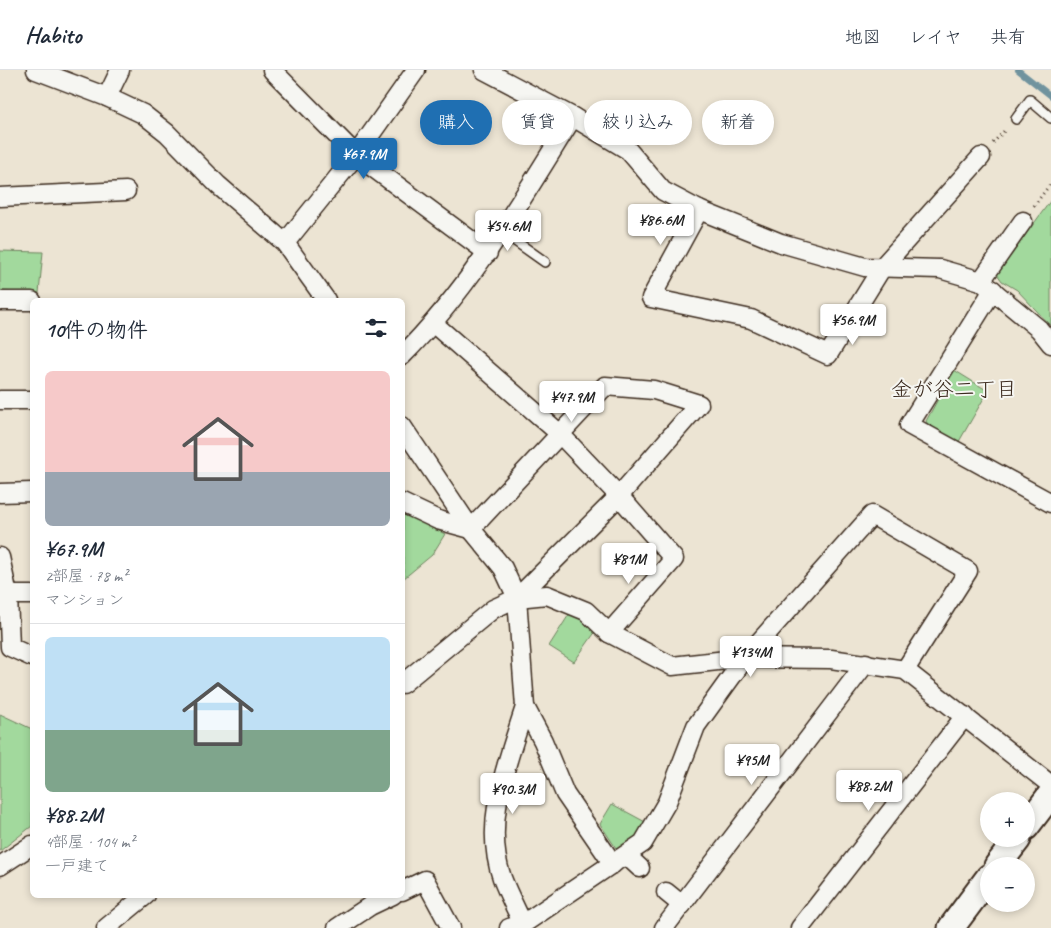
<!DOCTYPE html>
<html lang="ja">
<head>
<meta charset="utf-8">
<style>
  :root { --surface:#fff; --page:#f2f2f3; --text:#1f2937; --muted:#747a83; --line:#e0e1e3; --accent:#1f6fb2 }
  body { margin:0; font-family:Caveat,"Klee One",sans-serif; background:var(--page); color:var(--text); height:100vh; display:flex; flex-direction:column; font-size:19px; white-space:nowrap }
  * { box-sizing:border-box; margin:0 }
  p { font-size:16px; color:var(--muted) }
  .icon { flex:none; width:28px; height:28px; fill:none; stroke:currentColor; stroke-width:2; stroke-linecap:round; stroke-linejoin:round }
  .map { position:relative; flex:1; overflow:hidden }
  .panel { position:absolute; left:30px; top:228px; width:375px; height:600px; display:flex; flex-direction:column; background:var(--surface); border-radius:8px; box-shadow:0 2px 8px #0003 }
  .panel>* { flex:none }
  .top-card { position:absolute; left:420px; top:30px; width:475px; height:45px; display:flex; gap:10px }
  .buttons { position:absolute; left:980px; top:722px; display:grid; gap:10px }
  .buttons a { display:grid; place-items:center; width:55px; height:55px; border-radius:50%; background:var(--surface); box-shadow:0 2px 8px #0003; font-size:25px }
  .price { position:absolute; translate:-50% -42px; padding:0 11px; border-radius:5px; background:#fff; color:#222; font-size:16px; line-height:32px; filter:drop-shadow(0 1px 2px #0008) }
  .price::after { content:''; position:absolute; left:50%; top:30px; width:15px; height:11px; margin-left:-8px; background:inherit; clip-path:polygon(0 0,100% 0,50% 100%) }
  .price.selected { background:var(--accent); color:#fff }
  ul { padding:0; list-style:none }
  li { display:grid; align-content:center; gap:10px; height:265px; padding:0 15px }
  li+li { border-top:1px solid var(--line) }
  li span { display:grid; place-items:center; height:155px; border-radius:8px; color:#555 }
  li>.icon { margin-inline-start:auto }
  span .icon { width:90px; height:90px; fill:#fffc; stroke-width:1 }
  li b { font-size:21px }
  h2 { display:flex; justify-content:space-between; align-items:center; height:60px; padding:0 15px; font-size:21px }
  .chip { padding:0 18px; border-radius:22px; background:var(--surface); box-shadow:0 2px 8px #0003; font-size:18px; line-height:45px }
  .chip.selected { background:var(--accent); color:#fff }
  header { display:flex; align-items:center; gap:30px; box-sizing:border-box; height:70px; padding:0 25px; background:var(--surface); border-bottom:1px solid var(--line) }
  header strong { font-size:24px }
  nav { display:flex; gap:28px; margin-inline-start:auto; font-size:18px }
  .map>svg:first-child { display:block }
  .green { fill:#a2d99d; stroke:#6e825e }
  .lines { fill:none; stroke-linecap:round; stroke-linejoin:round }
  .stream { stroke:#6f939e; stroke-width:6 }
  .lane-casing { stroke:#3b2a1e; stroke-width:12 }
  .street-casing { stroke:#3b2a1e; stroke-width:21 }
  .secondary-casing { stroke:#3b2a1e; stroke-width:29 }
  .path { stroke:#3b2a1e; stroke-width:3; stroke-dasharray:1 4; stroke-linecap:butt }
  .lane { stroke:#f6f6f2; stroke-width:9 }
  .street { stroke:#f6f6f2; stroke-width:18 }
  .secondary { stroke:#f6f6f2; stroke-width:25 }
  .labels { text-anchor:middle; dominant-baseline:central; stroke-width:4; stroke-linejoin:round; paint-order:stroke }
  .neighbourhood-label { font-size:21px; fill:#3b2a1e; stroke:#f6f6f2 }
</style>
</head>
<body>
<header>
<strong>Habito</strong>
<nav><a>地図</a><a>レイヤ</a><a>共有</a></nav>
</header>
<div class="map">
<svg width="1051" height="858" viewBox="0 0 1051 858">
  <rect width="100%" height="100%" fill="#ece4d3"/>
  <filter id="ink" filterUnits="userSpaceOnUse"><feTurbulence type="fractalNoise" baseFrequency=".02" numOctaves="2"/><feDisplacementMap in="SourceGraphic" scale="10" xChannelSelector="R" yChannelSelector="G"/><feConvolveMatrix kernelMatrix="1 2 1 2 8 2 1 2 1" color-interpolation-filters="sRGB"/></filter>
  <g filter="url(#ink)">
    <g class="green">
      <polygon points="1051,130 1051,256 1017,220 1002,211 997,204"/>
      <polygon points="0,181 43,182 39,223 0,221"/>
      <polygon points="954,300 988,321 957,375 930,359 926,351"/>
      <polygon points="403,443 445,464 432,485 403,509"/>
      <polygon points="570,543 585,550 596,561 574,592 549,576"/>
      <polygon points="0,644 32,659 32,756 0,781"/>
      <polygon points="612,734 649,754 620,784 600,754"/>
    </g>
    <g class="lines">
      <polyline class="stream" points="1018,0 1051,26"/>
      <defs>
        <g id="lane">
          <polyline points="1016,49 1030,30 1051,48"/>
          <polyline points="501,161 545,192"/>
        </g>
        <g id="street">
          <polyline points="36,0 107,27 143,44 167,63 218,115 285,173 326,230"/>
          <polyline points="272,0 356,85 488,183"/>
          <polyline points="484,0 573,47 628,80 663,121 699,140 781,173 865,197 940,199 981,211 1039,259 1051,274"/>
          <polyline points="107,27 120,0"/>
          <polyline points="0,127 126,121"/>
          <polyline points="699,140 651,228 751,249 828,285 883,196 981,87"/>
          <polyline points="285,173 356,85 416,0"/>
          <polyline points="981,211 1023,151"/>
          <polyline points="993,220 909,355 1051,433"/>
          <polyline points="0,231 32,231"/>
          <polyline points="434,254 559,363 619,426 674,489 609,563"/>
          <path d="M402,286C472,216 521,130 573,47"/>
          <polyline points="0,330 32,330"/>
          <polyline points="402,356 471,459 503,498 517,528 547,525 586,541 609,563 672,596 745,588 831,589 905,600 1051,715"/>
          <polyline points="0,423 32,422"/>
          <polyline points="402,433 438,450 471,459 605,316 654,320 699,334 619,426 517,528 525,637 543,671 565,724 613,794"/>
          <polyline points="0,487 8,525 10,577 32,587"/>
          <polyline points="8,525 32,525"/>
          <polyline points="402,614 493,539 517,528"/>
          <polyline points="626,785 640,798"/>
          <polyline points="0,796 32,775"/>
          <polyline points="402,821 425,810 451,858"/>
          <polyline points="666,822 682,835"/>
          <path d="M523,854C516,839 508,824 502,808C482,752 508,691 525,637"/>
          <polyline points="106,858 146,825"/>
          <polyline points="337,858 370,836 393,825"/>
          <polyline points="509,858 523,854 643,773 667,732 696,656 745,588 872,445 968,501 905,600"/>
          <polyline points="664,858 866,593"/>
          <polyline points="800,858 965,646"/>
        </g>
        <g id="secondary">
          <polyline points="1026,757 1051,724"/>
          <polyline points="997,796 1018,769"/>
          <polyline points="951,858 989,807"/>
        </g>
      </defs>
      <use href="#lane" class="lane-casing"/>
      <use href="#street" class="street-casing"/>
      <use href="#secondary" class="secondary-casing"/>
      <g class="path">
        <polyline points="993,73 1006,59"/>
        <polyline points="1034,136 1051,113"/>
      </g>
      <use href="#lane" class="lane"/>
      <use href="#street" class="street"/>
      <use href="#secondary" class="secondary"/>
    </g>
  </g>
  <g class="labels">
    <g class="neighbourhood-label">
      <text x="954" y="319">金が谷二丁目</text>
    </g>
  </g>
</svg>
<div class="buttons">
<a>+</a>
<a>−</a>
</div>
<b class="price selected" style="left:364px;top:110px">¥67.9M</b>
<b class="price" style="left:661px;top:176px">¥86.6M</b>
<b class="price" style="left:508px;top:182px">¥54.6M</b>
<b class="price" style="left:853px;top:276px">¥56.9M</b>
<b class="price" style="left:572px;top:353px">¥47.9M</b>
<b class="price" style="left:629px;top:515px">¥81M</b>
<b class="price" style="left:751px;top:608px">¥134M</b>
<b class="price" style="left:752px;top:716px">¥95M</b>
<b class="price" style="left:869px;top:742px">¥88.2M</b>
<b class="price" style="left:513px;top:745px">¥90.3M</b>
<div class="top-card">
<a class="chip selected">購入</a>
<a class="chip">賃貸</a>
<a class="chip">絞り込み</a>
<a class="chip">新着</a>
</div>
<section class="panel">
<h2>10件の物件<svg class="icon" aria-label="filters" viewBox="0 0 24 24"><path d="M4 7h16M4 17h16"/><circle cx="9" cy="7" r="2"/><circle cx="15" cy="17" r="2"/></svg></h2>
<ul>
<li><span style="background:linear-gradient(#f6c9c9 65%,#9aa5b1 0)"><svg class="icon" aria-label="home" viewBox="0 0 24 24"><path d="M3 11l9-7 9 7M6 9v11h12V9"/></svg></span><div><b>¥67.9M</b><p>2部屋 · 78 m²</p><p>マンション</p></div></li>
<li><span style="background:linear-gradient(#bfe0f5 60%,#7fa58c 0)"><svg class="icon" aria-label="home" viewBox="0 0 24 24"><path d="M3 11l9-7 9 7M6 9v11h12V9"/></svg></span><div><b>¥88.2M</b><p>4部屋 · 104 m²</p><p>一戸建て</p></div></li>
</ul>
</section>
</div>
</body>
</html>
